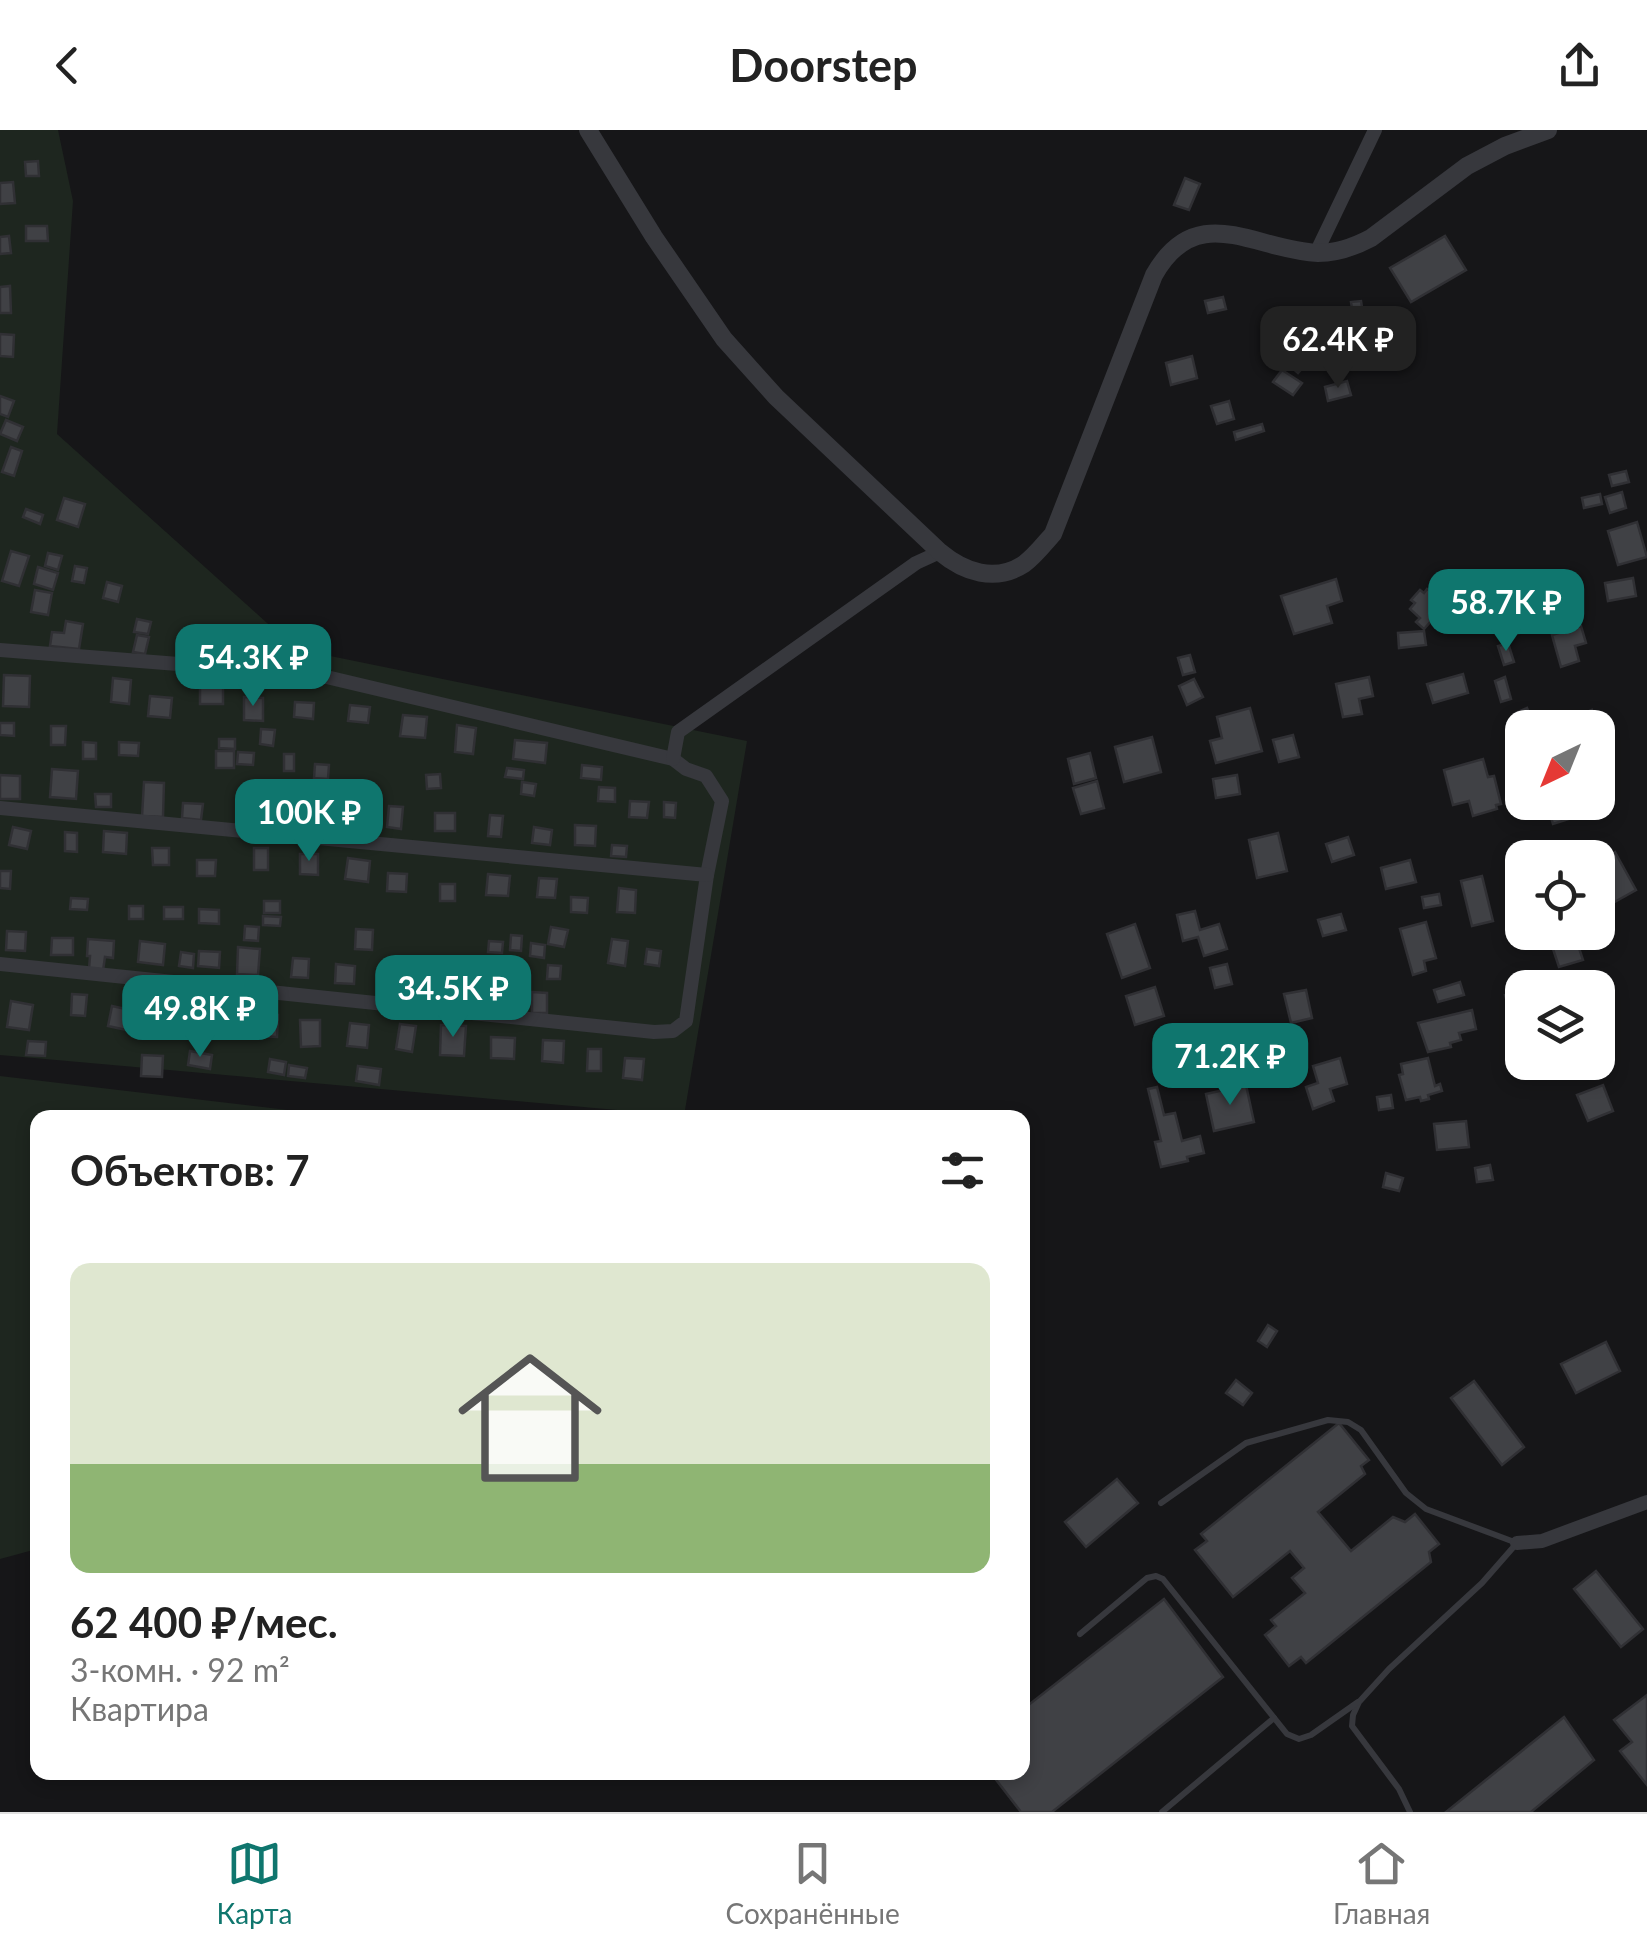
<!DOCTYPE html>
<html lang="ru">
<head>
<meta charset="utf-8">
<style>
  :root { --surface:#fff; --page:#f6f6f6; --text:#222; --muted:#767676; --line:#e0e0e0; --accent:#0f766e }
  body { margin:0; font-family:Lato,sans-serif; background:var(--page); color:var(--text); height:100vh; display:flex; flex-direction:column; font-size:38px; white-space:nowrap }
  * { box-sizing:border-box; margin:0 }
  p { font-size:32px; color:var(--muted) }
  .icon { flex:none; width:55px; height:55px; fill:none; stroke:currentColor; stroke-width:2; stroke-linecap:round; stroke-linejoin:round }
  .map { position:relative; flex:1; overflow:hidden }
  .side { position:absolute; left:30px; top:980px; width:1000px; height:670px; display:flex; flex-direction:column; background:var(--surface); border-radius:20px; box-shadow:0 5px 15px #0003 }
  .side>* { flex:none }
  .needle { width:65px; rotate:223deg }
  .controls { position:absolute; left:1505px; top:580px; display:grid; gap:20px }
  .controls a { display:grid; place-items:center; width:110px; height:110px; border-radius:20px; background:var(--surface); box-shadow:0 5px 15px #0003; font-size:50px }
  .price { position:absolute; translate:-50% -85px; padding:0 22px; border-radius:20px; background:var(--accent); color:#fff; font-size:32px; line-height:65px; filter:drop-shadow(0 2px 5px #0008) }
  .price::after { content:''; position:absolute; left:50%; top:60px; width:30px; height:22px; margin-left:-15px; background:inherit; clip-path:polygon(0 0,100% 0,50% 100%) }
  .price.selected { background:#222; color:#fff }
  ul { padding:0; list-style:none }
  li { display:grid; align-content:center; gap:20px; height:530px; padding:0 40px }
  li span { display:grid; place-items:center; height:310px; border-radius:20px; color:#555 }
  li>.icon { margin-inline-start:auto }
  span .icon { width:180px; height:180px; fill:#fffc; stroke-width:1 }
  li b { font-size:42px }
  h2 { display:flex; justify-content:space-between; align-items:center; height:120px; padding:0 40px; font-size:42px }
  header { display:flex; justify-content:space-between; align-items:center; height:130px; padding:0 40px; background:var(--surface); font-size:45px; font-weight:700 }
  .tabs { display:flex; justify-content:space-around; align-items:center; height:140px; border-top:2px solid var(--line); background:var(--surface); font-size:28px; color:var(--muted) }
  .tabs a { display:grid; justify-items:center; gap:5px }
  .tabs .selected { color:var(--accent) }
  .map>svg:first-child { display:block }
  .green { fill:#1e261f }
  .building { fill:#404145; stroke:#303034; stroke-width:2.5 }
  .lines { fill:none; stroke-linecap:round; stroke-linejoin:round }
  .service { stroke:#37383d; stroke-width:6 }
  .minor { stroke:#37383d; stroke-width:14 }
  .tertiary { stroke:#37383d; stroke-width:18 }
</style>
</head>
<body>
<header><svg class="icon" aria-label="back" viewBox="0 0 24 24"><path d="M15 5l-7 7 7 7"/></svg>Doorstep<svg class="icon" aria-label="share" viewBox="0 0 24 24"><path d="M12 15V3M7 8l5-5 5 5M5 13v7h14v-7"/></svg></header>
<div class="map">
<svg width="1647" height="1682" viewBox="0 0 1647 1682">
  <rect width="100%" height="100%" fill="#161618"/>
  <g class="green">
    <polygon points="0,0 58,0 73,71 57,304 296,519 747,611 684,986 0,925"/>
    <polygon points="0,946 346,987 38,988 37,1419 0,1429"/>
  </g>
  <g class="building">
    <polygon points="38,31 39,46 26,46 25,32"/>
    <polygon points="1185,48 1200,54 1189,80 1174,75"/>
    <polygon points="13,52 15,73 0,74 0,53"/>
    <polygon points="26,96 47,96 48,111 26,111"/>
    <polygon points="9,106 11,123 0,124 0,107"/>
    <polygon points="1445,106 1466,140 1411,172 1390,138"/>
    <polygon points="10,156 11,183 0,183 0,157"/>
    <polygon points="1223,167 1226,179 1208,183 1205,171"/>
    <polygon points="1361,171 1363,183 1378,181 1381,206 1344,211 1341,187 1353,185 1351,172"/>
    <polygon points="1282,196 1314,225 1298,243 1266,215"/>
    <polygon points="0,204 14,205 13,227 0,226"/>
    <polygon points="1192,226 1197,248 1171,255 1166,233"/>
    <polygon points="1282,240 1302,253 1293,265 1273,252"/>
    <polygon points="1347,251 1351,265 1328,271 1325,257"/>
    <polygon points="0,266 14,271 8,287 0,284"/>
    <polygon points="1229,271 1234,289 1217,294 1211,276"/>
    <polygon points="6,290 23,297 17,311 0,304"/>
    <polygon points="1262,294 1264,301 1236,310 1234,302"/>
    <polygon points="11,317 22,321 14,346 2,342"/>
    <polygon points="1626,341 1629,352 1612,356 1609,345"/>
    <polygon points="1622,362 1626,378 1610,383 1605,367"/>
    <polygon points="1600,364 1602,374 1584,378 1582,368"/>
    <polygon points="64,368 85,374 78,397 57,390"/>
    <polygon points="26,379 43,385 40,394 23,387"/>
    <polygon points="1637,392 1647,427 1618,435 1608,401"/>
    <polygon points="11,421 29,426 19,456 2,451"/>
    <polygon points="48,423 62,426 58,440 45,436"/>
    <polygon points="75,436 87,438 84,453 72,451"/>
    <polygon points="38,437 58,443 53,460 34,454"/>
    <polygon points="1633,448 1636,466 1608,471 1605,453"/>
    <polygon points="1336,449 1342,471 1327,476 1332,493 1294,504 1281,466"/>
    <polygon points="107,452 122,456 118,472 103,468"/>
    <polygon points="1438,453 1453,466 1424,499 1416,492 1420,488 1410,479 1415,473 1411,470 1420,460 1424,463 1427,459 1430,461"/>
    <polygon points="35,460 52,463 48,485 31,482"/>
    <polygon points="1530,475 1537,498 1512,505 1506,482"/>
    <polygon points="1501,483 1507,502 1497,505 1491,486"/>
    <polygon points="137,489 151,492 148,504 134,502"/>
    <polygon points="66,491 83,494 79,519 50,516 52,502 64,503"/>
    <polygon points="1581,496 1586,513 1575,516 1579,531 1561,537 1552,505"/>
    <polygon points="182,500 202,501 201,522 181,521"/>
    <polygon points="1424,501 1426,515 1399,518 1398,503"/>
    <polygon points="137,505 149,507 145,524 133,522"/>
    <polygon points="1508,513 1514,532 1504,535 1498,516"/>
    <polygon points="1190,525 1195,542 1183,545 1178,528"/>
    <polygon points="1463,544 1468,563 1433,573 1427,554"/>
    <polygon points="4,545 30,546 29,577 3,576"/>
    <polygon points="1369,547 1373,566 1359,569 1362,584 1343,587 1336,554"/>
    <polygon points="1505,547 1511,569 1501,572 1495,551"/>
    <polygon points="113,548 131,550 129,574 111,572"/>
    <polygon points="1194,549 1203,567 1187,575 1179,556"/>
    <rect x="200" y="553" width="23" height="21"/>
    <polygon points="150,566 172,568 170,588 148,586"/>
    <polygon points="244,567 263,568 263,591 244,590"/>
    <polygon points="295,572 314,573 313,589 294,587"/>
    <polygon points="350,575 370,577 368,593 348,591"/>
    <polygon points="1250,578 1262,621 1216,633 1210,611 1222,608 1217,587"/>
    <polygon points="1527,578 1534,593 1522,598 1516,583"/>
    <polygon points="1592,580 1603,607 1598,609 1598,598 1562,598 1560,593"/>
    <polygon points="403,585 427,587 425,608 400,606"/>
    <polygon points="0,593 14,593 14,606 0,605"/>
    <polygon points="457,595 476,598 473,624 455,622"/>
    <polygon points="51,596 66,596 65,615 51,615"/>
    <polygon points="261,599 275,600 273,616 260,614"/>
    <polygon points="1293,605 1299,627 1279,632 1273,610"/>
    <polygon points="1152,607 1161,642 1124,652 1115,617"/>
    <polygon points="219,609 235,609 235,619 219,618"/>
    <polygon points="515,610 547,613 545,633 513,629"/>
    <polygon points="83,612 96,613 96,629 83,629"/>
    <polygon points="119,612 139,613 138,626 119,625"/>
    <rect x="216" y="621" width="18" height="17"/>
    <polygon points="238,622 254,623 253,635 237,634"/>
    <polygon points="1090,623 1096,648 1074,654 1068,629"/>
    <rect x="284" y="624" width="10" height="17"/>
    <polygon points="1483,629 1488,647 1494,646 1501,674 1496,675 1497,679 1473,686 1469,671 1453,675 1444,640"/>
    <polygon points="315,634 329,635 328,649 314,648"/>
    <polygon points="582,635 602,637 601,650 581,648"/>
    <polygon points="507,638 524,640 523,649 505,647"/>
    <polygon points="52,639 78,641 76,669 50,667"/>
    <polygon points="440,644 441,658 427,659 426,645"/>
    <polygon points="0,645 20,646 20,669 0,669"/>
    <polygon points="1237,645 1240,664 1216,668 1213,649"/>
    <polygon points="1097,651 1104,678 1081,684 1073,658"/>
    <polygon points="144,652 164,653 163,687 142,686"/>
    <polygon points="522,652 536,654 534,666 521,664"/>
    <polygon points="599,657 615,658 615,672 598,671"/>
    <polygon points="95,664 111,664 111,677 96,677"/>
    <polygon points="295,670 313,670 313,689 294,689"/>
    <polygon points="630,671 649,672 647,688 629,687"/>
    <rect x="241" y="672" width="14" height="18"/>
    <polygon points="664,672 676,673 675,688 664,687"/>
    <polygon points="1546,672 1582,672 1579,674 1581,681 1574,684 1575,687 1553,694"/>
    <polygon points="183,673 203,674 201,690 182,688"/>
    <polygon points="389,676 403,677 401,699 387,697"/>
    <polygon points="343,679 364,680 364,699 342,699"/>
    <rect x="435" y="683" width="20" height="18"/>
    <polygon points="490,685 503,686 501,707 488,706"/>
    <polygon points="575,695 596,696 595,716 575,715"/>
    <polygon points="13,697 31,701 27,719 9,715"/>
    <polygon points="534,697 552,700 550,715 532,713"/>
    <polygon points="104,701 127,703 126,724 103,722"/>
    <polygon points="65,702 77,703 77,722 65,721"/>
    <polygon points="1278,703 1287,741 1257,748 1249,710"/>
    <polygon points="1348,707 1354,725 1332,732 1326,714"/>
    <polygon points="612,715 627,716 626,727 611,726"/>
    <polygon points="152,718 169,718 169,735 153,735"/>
    <rect x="254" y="718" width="14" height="22"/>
    <polygon points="1615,722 1636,760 1604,778 1613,780 1605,807 1589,802 1598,802 1598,776 1599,776 1598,732"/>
    <polygon points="300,724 318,724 318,745 300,744"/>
    <polygon points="348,728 370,731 368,752 345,749"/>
    <polygon points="197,730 216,730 215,746 197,746"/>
    <polygon points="1410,730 1416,752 1386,759 1381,738"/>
    <polygon points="0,741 11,741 10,759 0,758"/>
    <polygon points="388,743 407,744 406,762 387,761"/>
    <polygon points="488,744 510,746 508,766 486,765"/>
    <polygon points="1482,746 1493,791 1472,796 1461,751"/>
    <polygon points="539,748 557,749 555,768 537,767"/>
    <rect x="440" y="754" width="15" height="17"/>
    <polygon points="619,758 636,760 635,783 617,782"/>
    <polygon points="1439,764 1441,775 1424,778 1422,767"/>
    <polygon points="571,767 588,768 587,783 571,782"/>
    <polygon points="71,768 88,769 87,780 70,779"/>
    <rect x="264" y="771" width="16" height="12"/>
    <rect x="129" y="776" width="14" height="13"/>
    <rect x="164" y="777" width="19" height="12"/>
    <polygon points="199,779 219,780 219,794 199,793"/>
    <polygon points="1195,781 1200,800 1219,794 1227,819 1204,826 1198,807 1183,811 1177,785"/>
    <polygon points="1341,784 1346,800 1323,806 1318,790"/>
    <polygon points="263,786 281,787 280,796 263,795"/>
    <polygon points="1426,792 1436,828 1424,831 1426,841 1413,845 1400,799"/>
    <polygon points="1135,794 1150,838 1122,848 1107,804"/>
    <polygon points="245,796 259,797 258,811 244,810"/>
    <polygon points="551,797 568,800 564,817 548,814"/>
    <polygon points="356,799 373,800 372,820 355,819"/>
    <polygon points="7,801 26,802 25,821 6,820"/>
    <polygon points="511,805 522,806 521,821 510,820"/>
    <polygon points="52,808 73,808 73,825 51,825"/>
    <polygon points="88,809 114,811 113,828 105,827 103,841 89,839 90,826 87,826"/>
    <polygon points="612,809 628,811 625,836 608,833"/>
    <polygon points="140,811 165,814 163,835 138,832"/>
    <polygon points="489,811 503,812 502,823 488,822"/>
    <polygon points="1577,812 1583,830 1559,837 1553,819"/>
    <polygon points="531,813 545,815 544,828 530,826"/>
    <polygon points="238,817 260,819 258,845 237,844"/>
    <polygon points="647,819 661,821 659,836 645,834"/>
    <polygon points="199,821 220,822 219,838 198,836"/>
    <polygon points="181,822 194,824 193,838 179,836"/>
    <polygon points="293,828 309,829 308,848 291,847"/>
    <polygon points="336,834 355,836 354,854 335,853"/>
    <polygon points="1227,834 1232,854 1215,858 1210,838"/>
    <polygon points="548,835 561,836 560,849 547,849"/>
    <rect x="387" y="840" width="16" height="20"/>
    <polygon points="433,841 451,842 449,863 431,862"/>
    <polygon points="484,845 498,845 499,867 484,867"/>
    <polygon points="1460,852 1464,865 1438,872 1434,860"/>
    <polygon points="1155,857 1164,886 1135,895 1126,866"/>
    <polygon points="462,859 476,862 473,876 460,874"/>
    <polygon points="505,860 519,861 517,876 504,875"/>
    <polygon points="1306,860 1312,888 1291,893 1284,864"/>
    <polygon points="1522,860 1522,905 1517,906 1505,865"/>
    <polygon points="532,862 547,863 547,883 532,883"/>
    <polygon points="72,864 87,865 85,886 71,885"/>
    <polygon points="164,868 188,870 185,897 161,895"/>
    <polygon points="11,871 33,875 29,900 7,897"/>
    <polygon points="203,872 229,875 226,907 200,905"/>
    <polygon points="112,876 135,881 131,901 108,896"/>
    <polygon points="1472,880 1476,899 1459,903 1461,910 1450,913 1451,917 1428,922 1418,893"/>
    <polygon points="258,884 278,885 277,907 256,906"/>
    <polygon points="300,890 320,890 320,916 301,917"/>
    <polygon points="350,893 369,895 367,918 347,916"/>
    <polygon points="400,894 416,896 412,922 396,919"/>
    <polygon points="441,895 466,896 464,926 440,925"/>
    <polygon points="491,907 515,908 514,929 491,928"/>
    <polygon points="543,910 564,911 563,933 542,931"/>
    <polygon points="28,911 46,912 45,926 26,925"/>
    <polygon points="588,919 601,919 601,941 587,941"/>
    <polygon points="190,921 212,925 210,939 188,935"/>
    <polygon points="142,925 163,926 162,947 141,946"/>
    <polygon points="625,928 644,929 642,950 623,948"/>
    <polygon points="1340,928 1347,954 1330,959 1334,971 1313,979 1306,957 1318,953 1313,936"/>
    <polygon points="1428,928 1435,956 1440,954 1442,961 1428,965 1429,969 1421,971 1420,967 1406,970 1399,945 1403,944 1401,934"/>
    <polygon points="270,929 286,932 284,945 268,942"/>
    <polygon points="289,935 307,938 305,948 288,946"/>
    <polygon points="358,936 381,939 379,955 356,951"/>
    <polygon points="1246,955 1254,992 1214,1001 1206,964"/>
    <polygon points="1603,955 1613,981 1588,991 1577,965"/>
    <polygon points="1157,957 1164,985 1175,983 1182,1011 1200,1006 1204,1023 1187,1027 1188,1031 1161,1037 1155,1012 1161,1011 1148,959"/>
    <polygon points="1391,965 1393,978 1379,980 1377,967"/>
    <polygon points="1466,991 1469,1017 1437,1020 1434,994"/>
    <polygon points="1490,1035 1493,1050 1477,1052 1475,1038"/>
    <polygon points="1386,1043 1403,1048 1399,1061 1383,1057"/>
    <polygon points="1268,1195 1277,1201 1267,1217 1258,1211"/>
    <polygon points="1606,1212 1620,1241 1576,1263 1561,1234"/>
    <polygon points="1236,1250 1252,1263 1243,1275 1226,1263"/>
    <polygon points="1474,1251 1524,1317 1502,1335 1451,1268"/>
    <polygon points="1339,1293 1369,1330 1361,1336 1365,1344 1318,1382 1351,1421 1393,1387 1405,1392 1415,1384 1439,1414 1429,1422 1431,1432 1306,1533 1301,1527 1289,1536 1265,1505 1276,1496 1271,1490 1305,1463 1292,1448 1304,1438 1290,1421 1233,1467 1195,1420 1207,1411 1201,1404"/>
    <polygon points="1117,1349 1138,1373 1086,1417 1065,1392"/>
    <polygon points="1596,1441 1643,1499 1621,1517 1574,1459"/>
    <polygon points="1164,1469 1223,1547 1052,1682 1021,1682 990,1642 1022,1642 1022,1580"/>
    <polygon points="1647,1565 1647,1655 1620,1621 1632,1612 1614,1590"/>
    <polygon points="1564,1587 1594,1630 1531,1682 1446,1682"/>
  </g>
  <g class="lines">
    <g class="service">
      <polyline points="1161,1373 1246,1313 1328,1290 1348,1292 1361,1300 1406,1363 1426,1379 1517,1413 1482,1453 1389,1539 1359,1572 1353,1585 1352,1596 1399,1659 1410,1682"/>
      <polyline points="1080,1504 1147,1448 1156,1446 1163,1449 1287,1604 1299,1609 1311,1605 1358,1572"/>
      <polyline points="1162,1682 1274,1588"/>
    </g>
    <g class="minor">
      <polyline points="1316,123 1375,0"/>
      <polyline points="0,520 318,545 673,629 686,639 706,646 722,671 707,745 686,891 673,901 654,902 0,834"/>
      <polyline points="673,629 678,602 916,433 940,422"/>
      <polyline points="0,678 707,745"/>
      <polyline points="1517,1413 1542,1411 1647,1372"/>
    </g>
    <path class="tertiary" d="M588,0L654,107L724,209L776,267L940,422C964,442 995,453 1024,434C1035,426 1044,414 1053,404L1154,145C1197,69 1254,120 1318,123C1337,123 1354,117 1371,108L1467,36L1505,16L1548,0"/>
  </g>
</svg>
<div class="controls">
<a><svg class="needle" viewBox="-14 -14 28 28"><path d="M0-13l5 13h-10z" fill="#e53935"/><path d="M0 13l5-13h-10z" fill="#767676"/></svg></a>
<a><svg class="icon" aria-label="locate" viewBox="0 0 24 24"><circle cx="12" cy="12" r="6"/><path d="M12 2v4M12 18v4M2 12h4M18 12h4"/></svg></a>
<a><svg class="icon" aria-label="layers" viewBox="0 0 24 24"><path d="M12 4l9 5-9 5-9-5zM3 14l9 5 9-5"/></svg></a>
</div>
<b class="price selected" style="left:1338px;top:261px">62.4K ₽</b>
<b class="price" style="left:1506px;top:524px">58.7K ₽</b>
<b class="price" style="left:253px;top:579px">54.3K ₽</b>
<b class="price" style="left:309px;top:734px">100K ₽</b>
<b class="price" style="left:453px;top:910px">34.5K ₽</b>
<b class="price" style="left:200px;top:930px">49.8K ₽</b>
<b class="price" style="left:1230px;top:978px">71.2K ₽</b>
<section class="side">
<h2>Объектов: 7<svg class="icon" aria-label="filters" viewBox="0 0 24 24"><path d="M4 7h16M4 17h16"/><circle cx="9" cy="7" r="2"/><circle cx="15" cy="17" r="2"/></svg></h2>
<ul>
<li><span style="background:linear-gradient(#dfe7d0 65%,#8fb573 0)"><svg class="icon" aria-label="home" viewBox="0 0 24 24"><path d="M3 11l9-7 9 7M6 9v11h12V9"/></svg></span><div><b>62 400 ₽/мес.</b><p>3-комн. · 92 m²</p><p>Квартира</p></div></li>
</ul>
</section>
</div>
<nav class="tabs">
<a class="selected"><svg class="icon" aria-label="map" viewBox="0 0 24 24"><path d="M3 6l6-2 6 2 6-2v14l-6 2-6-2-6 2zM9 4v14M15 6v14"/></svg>Карта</a>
<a><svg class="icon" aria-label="saved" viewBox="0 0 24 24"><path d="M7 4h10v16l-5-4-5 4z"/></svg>Сохранённые</a>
<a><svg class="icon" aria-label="home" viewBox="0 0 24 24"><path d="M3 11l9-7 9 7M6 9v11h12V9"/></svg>Главная</a>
</nav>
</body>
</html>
